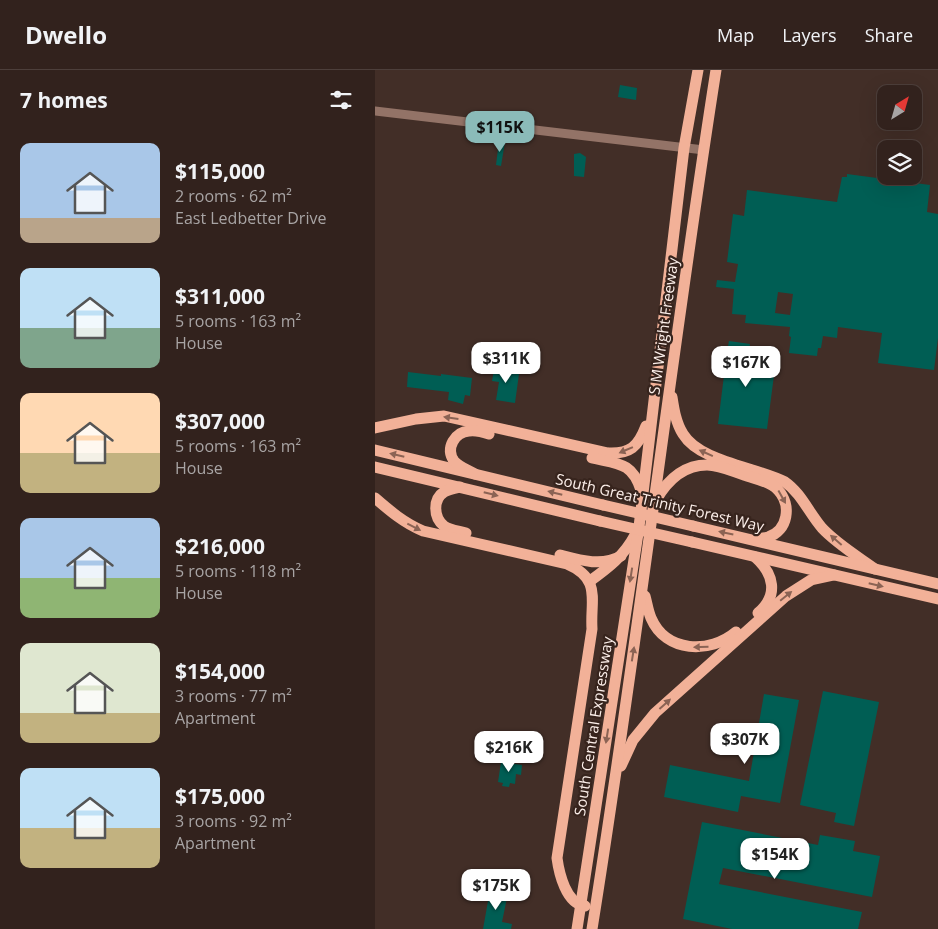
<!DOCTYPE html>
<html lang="en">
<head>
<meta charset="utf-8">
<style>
  :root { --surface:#32221d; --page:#3a2a26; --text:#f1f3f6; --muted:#a8a4a4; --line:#4d3f3b; --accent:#8bbbb9 }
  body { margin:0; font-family:"Open Sans",sans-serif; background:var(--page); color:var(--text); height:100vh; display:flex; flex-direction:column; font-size:19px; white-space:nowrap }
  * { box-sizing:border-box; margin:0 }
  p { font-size:16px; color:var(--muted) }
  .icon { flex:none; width:28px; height:28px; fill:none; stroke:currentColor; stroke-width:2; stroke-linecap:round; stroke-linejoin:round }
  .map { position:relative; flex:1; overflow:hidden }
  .panel { display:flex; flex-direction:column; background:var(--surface); width:375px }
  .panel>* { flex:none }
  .needle { width:32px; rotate:37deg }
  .tools { position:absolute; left:502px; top:15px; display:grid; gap:10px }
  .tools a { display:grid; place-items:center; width:45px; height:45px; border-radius:10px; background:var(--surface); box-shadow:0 5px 20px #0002,0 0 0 1px var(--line); font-size:25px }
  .price { position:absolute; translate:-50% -42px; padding:0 11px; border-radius:10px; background:#fff; color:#222; font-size:16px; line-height:32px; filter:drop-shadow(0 1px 2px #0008) }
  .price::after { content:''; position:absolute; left:50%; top:30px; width:15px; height:11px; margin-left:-8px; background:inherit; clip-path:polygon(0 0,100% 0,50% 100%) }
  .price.on { background:var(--accent); color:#111 }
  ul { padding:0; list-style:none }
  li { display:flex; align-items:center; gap:15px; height:125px; padding:0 20px }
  li span { display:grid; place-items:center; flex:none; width:140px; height:100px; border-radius:10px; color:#555 }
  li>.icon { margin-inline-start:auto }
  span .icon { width:60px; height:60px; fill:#fffc; stroke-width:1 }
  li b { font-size:21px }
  h2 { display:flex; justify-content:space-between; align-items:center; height:60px; padding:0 20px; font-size:21px }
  header { display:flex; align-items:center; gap:30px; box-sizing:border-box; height:70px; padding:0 25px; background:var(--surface); border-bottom:1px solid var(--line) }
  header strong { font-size:24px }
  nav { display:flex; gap:28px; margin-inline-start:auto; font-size:18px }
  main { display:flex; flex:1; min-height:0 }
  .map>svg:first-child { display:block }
  .building { fill:#005e54; fill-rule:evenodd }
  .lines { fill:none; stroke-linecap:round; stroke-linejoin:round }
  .minor { stroke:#937367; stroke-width:9 }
  .major { stroke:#f2b198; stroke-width:11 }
  .major-bridge { stroke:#f2b198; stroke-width:11 }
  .oneway { fill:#8b6354 }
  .labels { text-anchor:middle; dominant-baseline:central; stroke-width:4.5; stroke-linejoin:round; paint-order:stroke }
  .street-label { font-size:15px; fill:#fdf0eb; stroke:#37241d }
</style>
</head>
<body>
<header>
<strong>Dwello</strong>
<nav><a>Map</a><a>Layers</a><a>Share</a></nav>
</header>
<main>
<section class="panel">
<h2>7 homes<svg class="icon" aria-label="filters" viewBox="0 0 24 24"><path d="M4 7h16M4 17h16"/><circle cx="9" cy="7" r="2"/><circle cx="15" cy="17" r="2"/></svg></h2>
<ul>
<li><span style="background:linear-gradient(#a9c7e8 75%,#b9a48a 0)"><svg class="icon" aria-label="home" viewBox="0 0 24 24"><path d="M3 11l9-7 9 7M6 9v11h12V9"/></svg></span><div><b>$115,000</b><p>2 rooms · 62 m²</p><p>East Ledbetter Drive</p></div></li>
<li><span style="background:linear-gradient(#bfe0f5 60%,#7fa58c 0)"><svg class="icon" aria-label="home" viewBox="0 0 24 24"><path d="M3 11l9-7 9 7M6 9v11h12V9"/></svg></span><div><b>$311,000</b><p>5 rooms · 163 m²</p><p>House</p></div></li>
<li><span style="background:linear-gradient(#ffd9b3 60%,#c2b280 0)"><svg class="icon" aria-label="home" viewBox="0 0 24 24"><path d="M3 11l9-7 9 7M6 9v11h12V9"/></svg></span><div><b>$307,000</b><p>5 rooms · 163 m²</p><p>House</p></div></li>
<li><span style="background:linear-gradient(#a9c7e8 60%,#8fb573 0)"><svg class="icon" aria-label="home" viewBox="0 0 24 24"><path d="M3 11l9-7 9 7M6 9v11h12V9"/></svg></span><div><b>$216,000</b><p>5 rooms · 118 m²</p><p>House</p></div></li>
<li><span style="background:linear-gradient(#dfe7d0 70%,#c2b280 0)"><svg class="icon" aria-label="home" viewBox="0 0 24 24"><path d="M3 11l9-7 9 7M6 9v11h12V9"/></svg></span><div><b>$154,000</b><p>3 rooms · 77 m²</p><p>Apartment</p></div></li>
<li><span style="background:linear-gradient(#bfe0f5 60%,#c2b280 0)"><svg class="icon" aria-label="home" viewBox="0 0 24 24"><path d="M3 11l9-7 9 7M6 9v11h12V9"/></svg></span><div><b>$175,000</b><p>3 rooms · 92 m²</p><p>Apartment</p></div></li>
</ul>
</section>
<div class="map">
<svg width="563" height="859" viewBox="0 0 563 859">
  <rect width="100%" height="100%" fill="#422e27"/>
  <g class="building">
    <polygon points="245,15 262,18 261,30 243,27"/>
    <polygon points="124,71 130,72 126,96 121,95"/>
    <polygon points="205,83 211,87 209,107 199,106 199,84"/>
    <path d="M472,104L555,115L552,142L563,144V268L559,300L503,293L507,263L463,257L462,268L448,266L446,278H443L442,286L414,283L416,267L414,266L415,257L370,253L371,245L357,244L359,219L341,217L342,210L360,212L363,194L352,192L358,144L369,146L372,120L462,132L467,107H472ZM403,222L418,224L415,245L400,243Z"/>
    <polygon points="354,271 375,274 373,283 380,284 380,288 401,290 392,359 343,354 350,297 347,297 348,290 350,281 352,281"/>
    <polygon points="109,276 121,278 119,294 107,293"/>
    <polygon points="120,294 131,295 130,303 144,304 140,333 121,330 124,312 117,311"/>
    <polygon points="33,302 66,306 66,304 97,308 95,326 90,325 88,334 73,330 74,322 32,317"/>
    <polygon points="448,621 504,632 479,756 459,752 461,743 425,735"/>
    <polygon points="389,624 424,630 405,733 366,726 363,742 289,727 295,695 374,711"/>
    <polygon points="126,692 147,695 146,705 141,704 140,714 135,713 134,717 127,716 128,713 123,712"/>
    <polygon points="327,752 443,775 445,765 480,771 478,781 505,786 497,827 348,798 344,814 487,842 483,859 357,859 308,849"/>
    <polygon points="115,820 133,823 127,852 137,854 136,859 108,859"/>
  </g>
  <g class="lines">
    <polyline class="minor" points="0,41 329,80"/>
    <g class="major">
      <path d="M297,327C299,340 301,353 308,364C325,392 381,397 410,412C426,423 434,443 447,458C462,474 482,486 500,499"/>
      <path d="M0,358L41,349L69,346L233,383C255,384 263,377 271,356"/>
      <polyline points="0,380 228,435"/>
      <path d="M217,388C243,394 257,392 266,420"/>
      <polyline points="0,397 225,451"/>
      <path d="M100,404C93,400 84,397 79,391C70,378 80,362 94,361C101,360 108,362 114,364"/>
      <path d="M85,417C80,418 74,419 69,422C58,429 58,447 69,456C74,460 84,461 91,463"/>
      <path d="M0,428C15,441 29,453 48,461L192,494C227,509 215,530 217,559L182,788C184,803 191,834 210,836"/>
      <path d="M281,430C292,411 308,395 332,395C344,395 357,401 369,405C380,409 395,411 403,420C417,435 413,461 393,467C389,468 385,468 381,469"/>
      <polyline points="318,456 563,514"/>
      <polyline points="317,472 563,529"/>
      <path d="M185,485C204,490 227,497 246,486"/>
      <path d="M380,487C399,504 404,525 383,543"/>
      <path d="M215,511C233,498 249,486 260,465"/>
      <path d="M270,526C272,533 273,541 276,548C291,583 335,584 361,562"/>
      <polyline points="246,696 258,670 280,643 411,526 436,510 459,505"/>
      <polyline points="202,859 264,457 309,78 323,0"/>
      <path d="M217,859C263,573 296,286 341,0"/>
    </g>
    <g class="major-bridge">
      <polyline points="228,435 318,456"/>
      <polyline points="225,451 317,472"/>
    </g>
  </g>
  <defs><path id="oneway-solid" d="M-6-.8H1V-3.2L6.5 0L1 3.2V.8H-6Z" transform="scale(1.25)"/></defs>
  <g class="oneway">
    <use href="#oneway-solid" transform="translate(76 348) rotate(-172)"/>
    <use href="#oneway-solid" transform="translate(251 380) rotate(157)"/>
    <use href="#oneway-solid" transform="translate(331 383) rotate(-156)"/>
    <use href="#oneway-solid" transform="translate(22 385) rotate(-167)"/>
    <use href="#oneway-solid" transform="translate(180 423) rotate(-166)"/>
    <use href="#oneway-solid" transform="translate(116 424) rotate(14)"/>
    <use href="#oneway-solid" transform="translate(407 427) rotate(61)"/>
    <use href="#oneway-solid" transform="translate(39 457) rotate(27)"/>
    <use href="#oneway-solid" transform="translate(351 463) rotate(-168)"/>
    <use href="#oneway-solid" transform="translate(461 470) rotate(-139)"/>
    <use href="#oneway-solid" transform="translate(256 505) rotate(99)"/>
    <use href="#oneway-solid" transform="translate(501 515) rotate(13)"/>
    <use href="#oneway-solid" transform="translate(411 526) rotate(-39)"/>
    <use href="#oneway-solid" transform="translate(326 577) rotate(178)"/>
    <use href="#oneway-solid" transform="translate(258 584) rotate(-81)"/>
    <use href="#oneway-solid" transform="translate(290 634) rotate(-42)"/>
    <use href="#oneway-solid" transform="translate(232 666) rotate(99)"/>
  </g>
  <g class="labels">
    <g class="street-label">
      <text transform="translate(288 256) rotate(-82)">S M Wright Freeway</text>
      <text transform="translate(285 432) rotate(13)">South Great Trinity Forest Way</text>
      <text transform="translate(218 656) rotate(-81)">South Central Expressway</text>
    </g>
  </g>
</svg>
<div class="tools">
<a><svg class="needle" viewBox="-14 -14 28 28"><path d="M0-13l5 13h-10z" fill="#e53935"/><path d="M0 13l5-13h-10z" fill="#a8a4a4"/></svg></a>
<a><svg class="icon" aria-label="layers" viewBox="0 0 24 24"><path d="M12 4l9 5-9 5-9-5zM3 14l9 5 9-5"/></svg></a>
</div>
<b class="price on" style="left:125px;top:83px">$115K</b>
<b class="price" style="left:131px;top:314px">$311K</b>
<b class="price" style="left:371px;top:318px">$167K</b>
<b class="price" style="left:370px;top:695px">$307K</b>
<b class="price" style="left:134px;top:703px">$216K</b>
<b class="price" style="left:400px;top:810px">$154K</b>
<b class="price" style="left:121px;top:841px">$175K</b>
</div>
</main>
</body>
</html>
